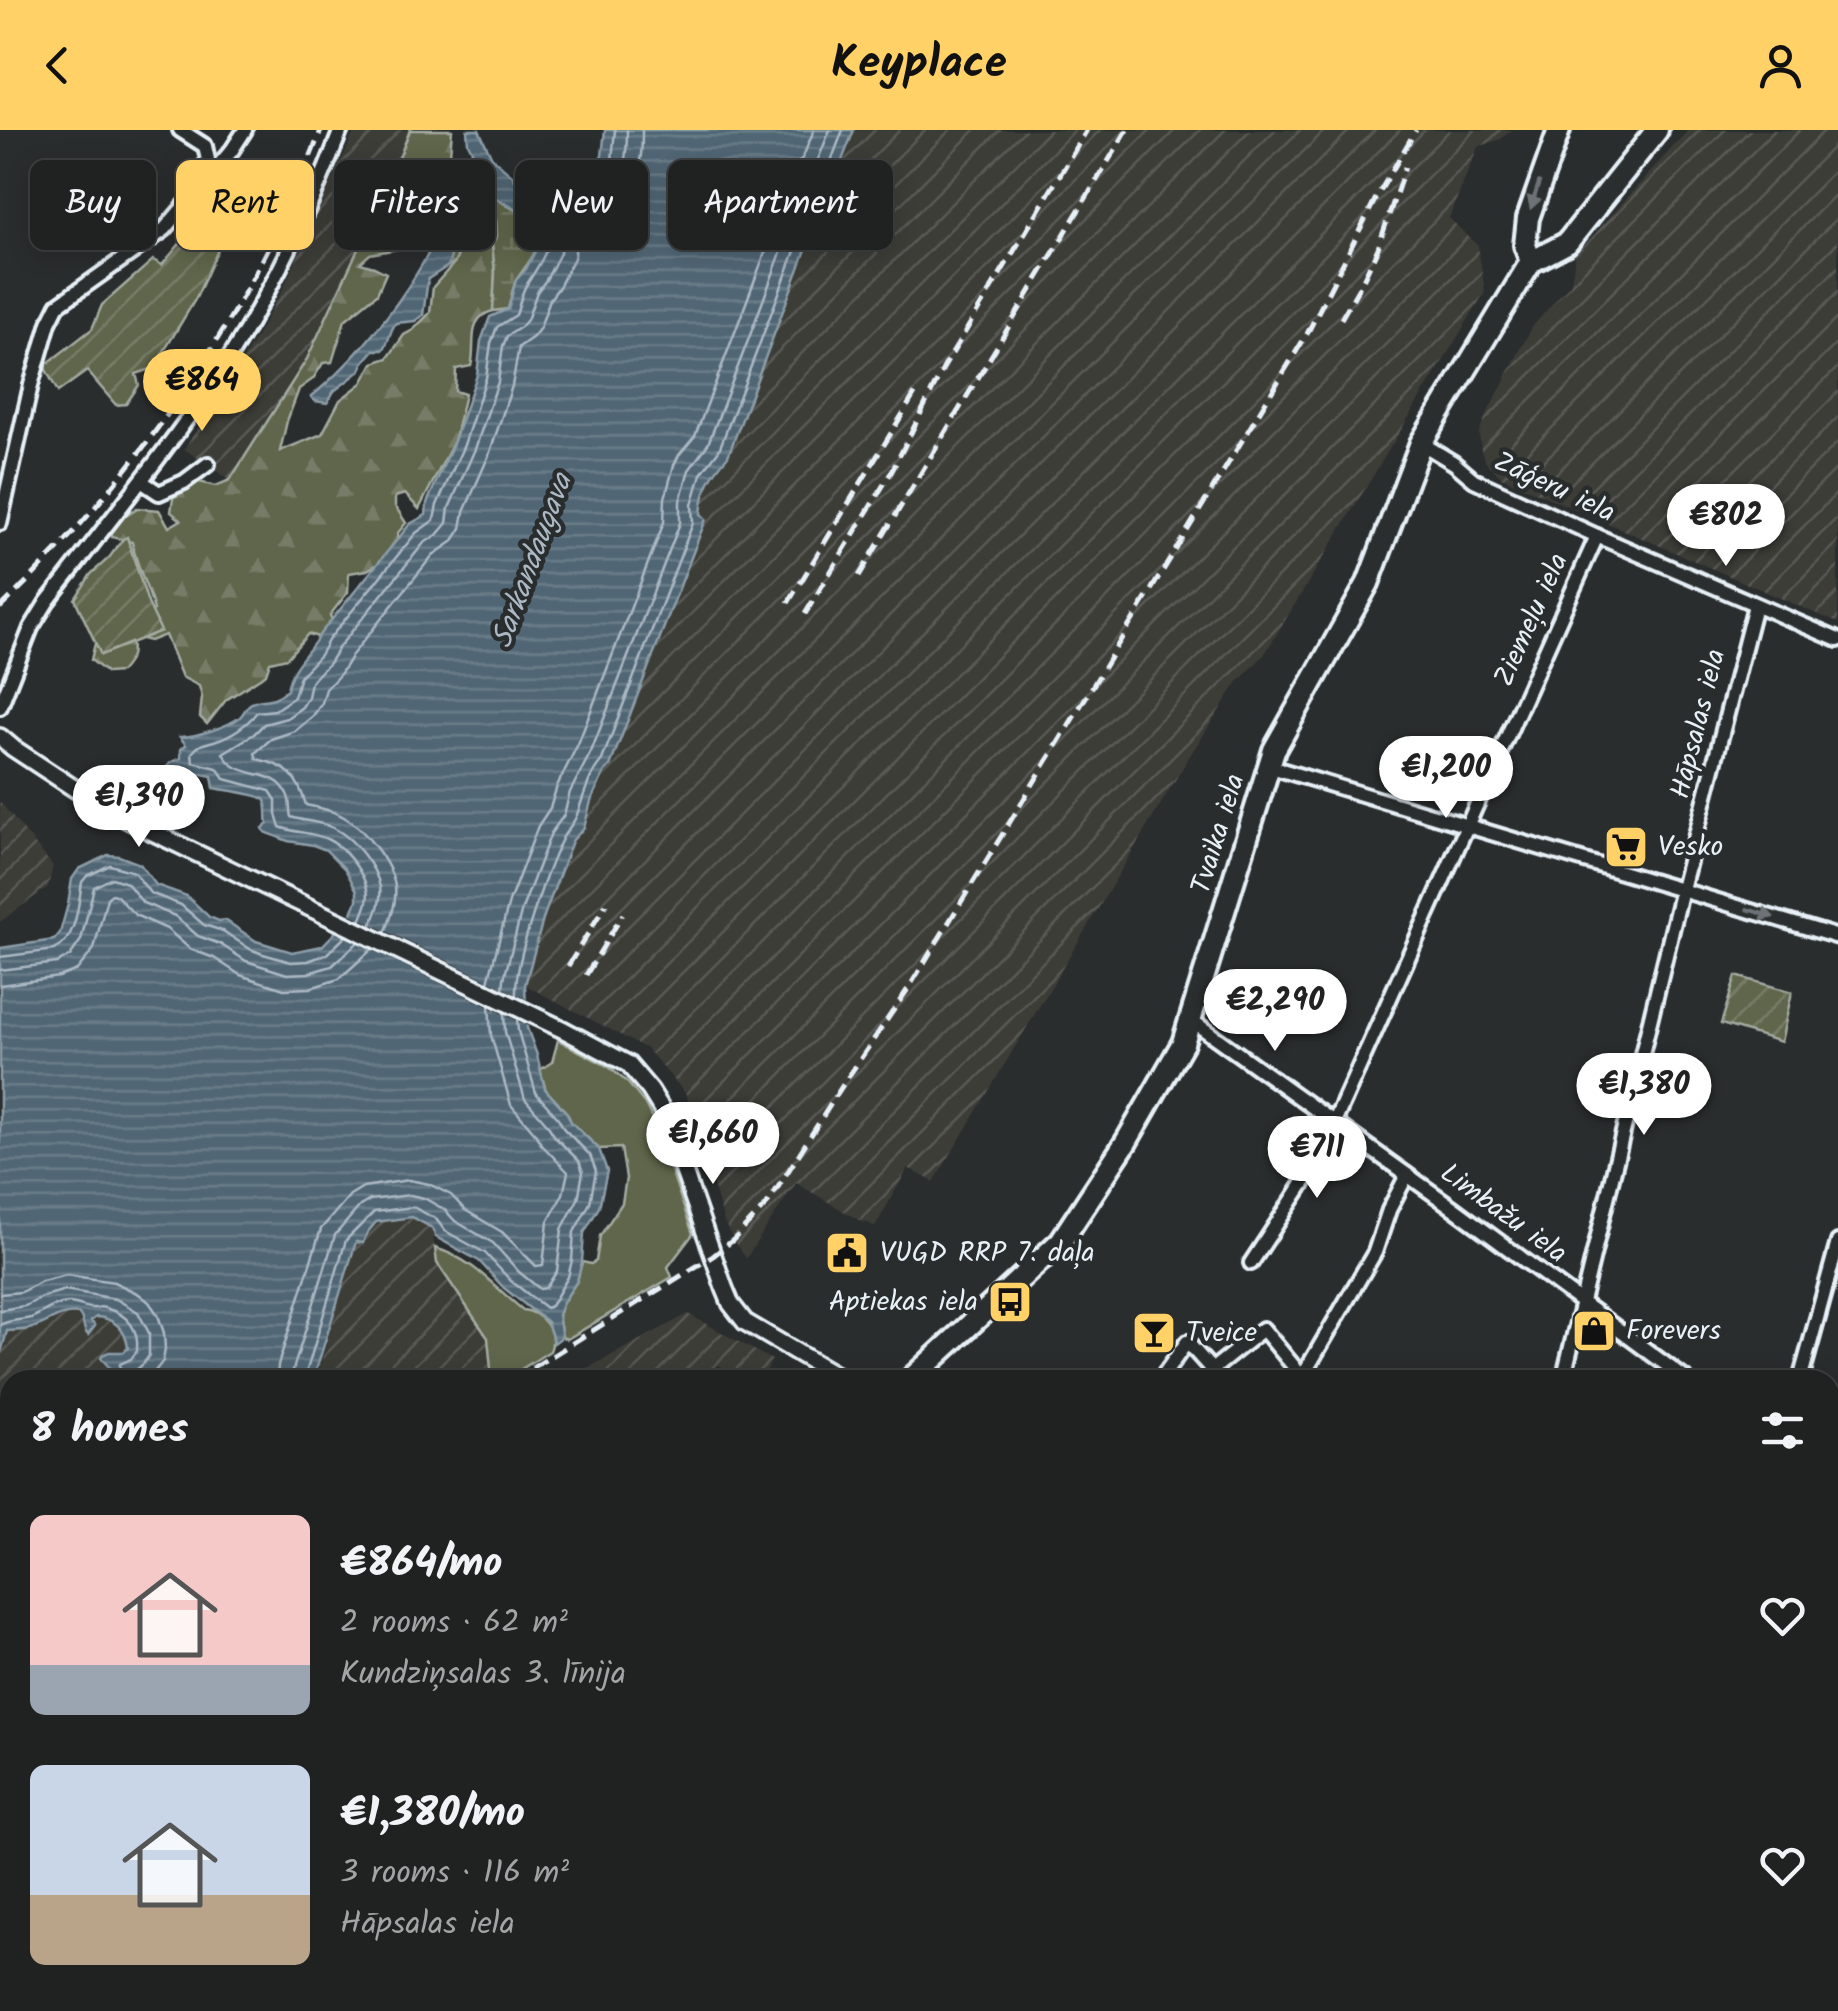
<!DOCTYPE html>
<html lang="en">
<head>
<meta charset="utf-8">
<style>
  :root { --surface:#202222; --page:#282a2a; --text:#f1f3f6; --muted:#a2a4a5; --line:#3d3f40; --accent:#ffd166 }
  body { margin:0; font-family:Kalam,sans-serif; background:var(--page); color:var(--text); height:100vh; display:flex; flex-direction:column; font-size:38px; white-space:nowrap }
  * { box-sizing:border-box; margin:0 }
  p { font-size:32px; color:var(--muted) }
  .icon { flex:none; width:55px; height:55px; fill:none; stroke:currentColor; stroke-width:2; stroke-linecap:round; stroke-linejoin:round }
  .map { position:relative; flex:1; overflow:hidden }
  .panel { position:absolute; left:0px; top:1240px; width:1840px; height:642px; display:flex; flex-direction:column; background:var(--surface); border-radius:30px 30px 0 0; box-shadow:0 5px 25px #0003,0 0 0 2px var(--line) }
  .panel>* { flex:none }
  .hud { position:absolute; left:30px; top:30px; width:1000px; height:90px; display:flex; gap:20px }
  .price { position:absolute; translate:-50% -85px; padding:0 22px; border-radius:35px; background:#fff; color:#222; font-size:32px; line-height:65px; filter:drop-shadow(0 2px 5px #0008) }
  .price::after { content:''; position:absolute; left:50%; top:60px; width:30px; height:22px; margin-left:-15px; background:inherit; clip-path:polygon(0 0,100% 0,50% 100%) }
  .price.selected { background:var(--accent); color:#111 }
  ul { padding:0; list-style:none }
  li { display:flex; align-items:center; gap:30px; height:250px; padding:0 30px }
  li span { display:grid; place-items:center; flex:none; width:280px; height:200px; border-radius:15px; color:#555 }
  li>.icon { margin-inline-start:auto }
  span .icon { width:120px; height:120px; fill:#fffc; stroke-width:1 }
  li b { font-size:42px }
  h2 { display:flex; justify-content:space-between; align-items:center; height:120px; padding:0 30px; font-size:42px }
  .tag { padding:0 35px; border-radius:15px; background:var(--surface); box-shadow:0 5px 25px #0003,0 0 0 2px var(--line); font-size:35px; line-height:90px }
  .tag.selected { background:var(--accent); color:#111 }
  header { display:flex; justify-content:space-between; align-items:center; height:130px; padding:0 30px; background:var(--accent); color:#111; font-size:45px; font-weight:600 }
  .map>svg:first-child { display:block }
  .built { fill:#3d3c38 }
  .industrial { fill:url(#industrial-furrows) }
  .forest { fill:url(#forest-firs); stroke:#a4aca2; stroke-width:2.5 }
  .wetland { fill:url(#wetland-marsh); stroke:#a4aca2; stroke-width:2.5 }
  .park { fill:#60664c; stroke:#a4aca2; stroke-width:2.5 }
  .garden { fill:url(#garden-furrows); stroke:#a4aca2; stroke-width:2.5 }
  .water { fill:url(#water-rules); stroke:#8d9ea9; stroke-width:2.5 }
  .pier { fill:#2a2d2e }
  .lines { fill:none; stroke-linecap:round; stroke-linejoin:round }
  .shore { stroke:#acb9c4; stroke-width:2.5 }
  .minor-casing { stroke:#e8f1f8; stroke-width:20 }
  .tertiary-casing { stroke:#e8f1f8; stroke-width:22 }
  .primary-casing { stroke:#e8f1f8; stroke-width:28 }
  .minor { stroke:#2a2d2e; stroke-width:12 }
  .tertiary { stroke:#2a2d2e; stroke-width:15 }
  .primary { stroke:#2a2d2e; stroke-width:20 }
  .tram { stroke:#e8f1f8; stroke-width:2.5 }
  .rail { stroke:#e8f1f8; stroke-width:5; stroke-dasharray:15 8; stroke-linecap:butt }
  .oneway { fill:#6c7275 }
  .labels { text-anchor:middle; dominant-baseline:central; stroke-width:9; stroke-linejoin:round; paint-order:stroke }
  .street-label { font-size:28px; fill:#e8f1f8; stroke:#2a2d2e }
  .poi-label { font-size:28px; fill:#e8f1f8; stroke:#2a2d2e; text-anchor:start }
  .water-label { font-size:30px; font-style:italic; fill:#acb9c4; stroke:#2a2d2e }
</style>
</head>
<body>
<header><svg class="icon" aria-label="back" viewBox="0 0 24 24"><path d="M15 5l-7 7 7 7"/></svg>Keyplace<svg class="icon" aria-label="person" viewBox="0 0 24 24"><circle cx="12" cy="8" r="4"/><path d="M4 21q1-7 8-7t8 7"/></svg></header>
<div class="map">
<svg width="1838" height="1881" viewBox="0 0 1838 1881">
  <defs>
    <pattern id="industrial-furrows" width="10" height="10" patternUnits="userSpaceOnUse" patternTransform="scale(2.5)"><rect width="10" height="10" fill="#3d3c38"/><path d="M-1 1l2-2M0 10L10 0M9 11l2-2" fill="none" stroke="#595956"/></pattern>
    <pattern id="forest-firs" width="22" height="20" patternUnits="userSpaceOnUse" patternTransform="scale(2.5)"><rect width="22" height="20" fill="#60664c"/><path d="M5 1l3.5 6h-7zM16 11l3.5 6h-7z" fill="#777c67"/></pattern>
    <pattern id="wetland-marsh" width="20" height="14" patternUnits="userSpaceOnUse" patternTransform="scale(2.5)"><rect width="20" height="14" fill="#60664c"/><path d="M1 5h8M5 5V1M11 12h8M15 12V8" fill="none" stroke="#777c67"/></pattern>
    <pattern id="garden-furrows" width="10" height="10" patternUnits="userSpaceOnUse" patternTransform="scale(2.5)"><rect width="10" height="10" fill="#60664c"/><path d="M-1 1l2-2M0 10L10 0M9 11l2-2" fill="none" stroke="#777c67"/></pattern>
    <pattern id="water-rules" width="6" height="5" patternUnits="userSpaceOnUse" patternTransform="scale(2.5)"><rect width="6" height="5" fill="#516675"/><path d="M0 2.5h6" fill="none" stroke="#6a7c89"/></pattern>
  </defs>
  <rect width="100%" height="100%" fill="#2a2d2e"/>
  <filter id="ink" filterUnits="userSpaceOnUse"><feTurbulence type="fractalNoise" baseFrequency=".01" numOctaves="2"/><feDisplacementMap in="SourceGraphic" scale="20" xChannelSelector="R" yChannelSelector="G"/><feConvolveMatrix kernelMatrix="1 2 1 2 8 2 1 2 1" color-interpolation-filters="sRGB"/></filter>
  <g filter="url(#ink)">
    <g class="built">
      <polygon points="1830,1508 1838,1510 1838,1798 1830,1797"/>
      <polygon points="106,1872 576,1872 577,1881 105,1881"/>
      <polygon points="1268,1873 1414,1873 1405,1881 1278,1881"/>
    </g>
    <g class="industrial">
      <polygon points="355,0 410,0 340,163 307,229 230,350 184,319 251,216 283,159"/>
      <polygon points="854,0 1511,0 1501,9 1478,17 1449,88 1478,116 1485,162 1264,525 1237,553 1189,627 934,1052 908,1038 875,1097 865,1091 864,1093 796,1053 746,1128 733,1110 724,1092 686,964 647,919 525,855 544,786 572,711 584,697 591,671 606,641 610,636 705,390 701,384 702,376 710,346 728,326 805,125 818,88 818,64 824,59 831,60"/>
      <polygon points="1688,0 1838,0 1838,493 1501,347 1485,331 1481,320 1479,302 1487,284 1532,197 1571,153 1575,126"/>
      <polygon points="0,672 53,736 48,757 0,792"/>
      <polygon points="412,1087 432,1098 437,1134 488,1208 492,1250 316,1250 356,1112 363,1113 367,1103 376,1092"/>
      <polygon points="42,1173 131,1187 137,1250 10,1250 10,1600 0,1615 0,1190"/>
      <polygon points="688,1184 772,1230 761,1250 746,1250 718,1235 708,1250 574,1250 573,1246"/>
      <polygon points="1120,1873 1128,1881 745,1881 744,1873"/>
    </g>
    <path class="forest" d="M410,0H452L447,61L440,74L413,94L404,118L370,124L360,133L374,137L386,143L377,164L345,190L332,232L323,233L313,249L299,259L287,291L280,321L322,304L340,270L362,253L373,233L388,228L404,205L413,200L430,183L433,157L455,132L466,105L492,113L495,142L493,181C465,188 477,215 471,236L456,239L455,261L465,264L454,311L419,379L405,364L395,367V376L406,393L397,404L400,422L367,440L349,443L348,462L330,485L334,496L325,509L308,504L287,528L270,532L266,544L226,570L207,594L200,587L202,567L199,556L182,547L165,505L150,511L130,506C134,523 132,529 120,542L107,543L91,530L98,501L139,489L154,480C148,457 136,436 132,412L112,407L110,395L137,378L159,380L169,397L181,390L171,382L173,368L195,351L216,356L230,350L307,229L391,48L395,51L394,67L401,66L418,49L397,33Z"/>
    <path class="wetland" d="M483,60C493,64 500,72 510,77C518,82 531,85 537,93C549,111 526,135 517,149C512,157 511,170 508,179L493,181L495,142L492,113L497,106L496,90L486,82L472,92L455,132L448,136L466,74Z"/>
    <g class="park">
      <polygon points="558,910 609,937 628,953 645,974 656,996 693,1104 668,1137 672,1147 567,1209 562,1207 558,1185 563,1172 577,1151 582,1132 591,1134 596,1131 600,1106 622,1073 626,1048 621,1018 599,1019 571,992 567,983 546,960 540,940 552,932"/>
      <path d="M435,1118C474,1130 492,1155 523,1180C542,1182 558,1202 550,1221L504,1250H492L488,1208L437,1133Z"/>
    </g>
    <g class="garden">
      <polygon points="209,79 232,89 196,168 154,238 136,244 139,255 126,274 116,275 87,241 58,262 44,236 92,199 102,175 153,130 162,135"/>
      <polygon points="127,407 148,473 161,501 101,525 75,469 91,444 109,428 123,409"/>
      <polygon points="1736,846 1792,862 1781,912 1721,894"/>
    </g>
    <g class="water">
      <path d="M467,0H479L492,28L512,45L516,52L543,72L557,74L568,69L587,50L602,26L605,0H854L830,61L824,59L818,64V88L728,326C711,345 703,358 701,384L706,389L610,636L605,641L591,671L584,698L572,711L544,786L525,855L527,898L537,925L545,959L567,983L571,992L599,1019L607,1041L599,1077L584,1103L582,1132L577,1151L563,1172L558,1185L562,1207L554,1213L547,1192L542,1188L504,1158L479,1131L436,1107L432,1098L412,1087L376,1092L367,1103L363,1113L356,1112L313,1250H108L109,1237L101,1228L102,1225L109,1222H124L128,1218C126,1199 114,1188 96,1187L91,1191L95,1196L88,1205C82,1199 85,1191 79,1184C59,1181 50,1193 32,1198C25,1201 15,1200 7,1201L0,1226V818L54,810L60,803L68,774L72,749L79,739L108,725L119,726L140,734L156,755L187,766L209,787L219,791L225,790L256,811L292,822L322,816L351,786L357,770V761L345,739L326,720L313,715L288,711L265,702L263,698L268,694C266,687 269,674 264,669C257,664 223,660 214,658L212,646L196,643L180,654L163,645L170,633L181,628V619L186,615L180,607C194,607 228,597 240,587C244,583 246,577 250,574C261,566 270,575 287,560C291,535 308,525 320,504L410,394L426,385L427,373L454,311L477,245L481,211L490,187L508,179L516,150L526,139L539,114L540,97L534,89L482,61L466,75L448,136L428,149L423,185L415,191L396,193C389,201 390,211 383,220H374L363,233L360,241L334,261L327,273L315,271L311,267C349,235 383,195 410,154C436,115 449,77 483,43L468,13Z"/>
      <polygon points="10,1591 10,1872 89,1873 87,1881 0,1881 0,1610"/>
    </g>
    <polygon class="pier" points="347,782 531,871 532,898 331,800"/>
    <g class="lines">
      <g class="shore">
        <path d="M360,791C364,781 370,770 367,759C363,741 344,717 327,709C312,702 295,703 280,697L276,684V670L270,661L225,649L217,638L193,632L192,623C199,614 203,614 214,611C231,606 247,595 257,582L275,580L294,567L300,546L320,525L329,509L416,403L434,390L437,375L464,315L486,248L491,213L497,197L516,185C520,175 521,162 527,154C542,130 554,116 548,86L573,78L596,56L612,30L615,0"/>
        <path d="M371,796C376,784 382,771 380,757C376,737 355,710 337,700C323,691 306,692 291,687C289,680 291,671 287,664C275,636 237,652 223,623L254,604L264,594L287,588L302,577L308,567L311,552L329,533L339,517L424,413L437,405L447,393L449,378L475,319L498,252L503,216L507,206L521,197L527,190L537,162L546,150L560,123L563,97C587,83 615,62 624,33C627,23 627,10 627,0"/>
        <path d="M385,803C391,788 397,773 395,756C391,733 364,698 344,687C333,680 319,678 306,675C297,645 288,636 257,629L255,623L271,609L295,601L313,586L322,573L326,559L341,543L352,525L433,425L452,412L461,398L464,382L489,325L512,256L519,217L533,207L540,198L550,169L559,157L574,128L577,107C602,93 626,68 637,41C642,29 642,13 642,0"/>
        <path d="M0,827L55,820C77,808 78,775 82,752L87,746L110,735L134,742L150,763L181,775L204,795L223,801L250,819L263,824L291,832L308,831L327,824L346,806"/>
        <polyline points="0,840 57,833 70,826 81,810 94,757 112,748 127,753 143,773 175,786 198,806 220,814 246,831 287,844 308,843 332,836 358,812"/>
        <polyline points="488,852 509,772 538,696 550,678 557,656 578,614 664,392 665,368 674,335 679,325 695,306 735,202 780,83 781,60 784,49 803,27 814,0"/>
        <polyline points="0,855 59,847 77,840 94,819 107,768 112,764 117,766 135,785 167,799 190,819 214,828 240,845 284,859 310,858 339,849 372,819"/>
        <polyline points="503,860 504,849 522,779 551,703 564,685 570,662 591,622 680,393 680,371 689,340 708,314 749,208 795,85 798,55 815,37 830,0"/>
        <path d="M516,866C514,831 547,739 563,707C567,700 573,694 576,687C584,667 588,646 602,630L693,393L692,375L701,344L719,320L808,87V61L816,52L825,47L843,0"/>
        <polyline points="0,1164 21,1162 42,1151 67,1145 114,1152 139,1164 149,1172 158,1185 164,1203 165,1219 163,1231 148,1250"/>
        <polyline points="0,1180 25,1176 45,1166 65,1160 116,1169 138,1182 149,1203 149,1226 143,1234 133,1243 131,1250"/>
        <path d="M0,1195C10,1189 21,1191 31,1188C44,1183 54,1173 69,1173C77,1173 85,1178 92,1178C102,1179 97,1175 108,1179C129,1185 139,1200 137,1221L131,1229L120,1234L118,1250"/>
        <polyline points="277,1250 278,1235 321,1099 350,1065 363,1057 409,1050 429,1054 451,1065 465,1080 502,1102 536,1136 543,1135 548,1092 563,1064 568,1042 541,1014 534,1002 511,975 491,905 489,875"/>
        <polyline points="292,1250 293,1240 335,1105 360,1076 370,1070 410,1065 424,1068 445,1080 455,1091 493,1113 519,1142 540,1159 546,1158 557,1141 562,1099 578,1069 583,1042 579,1031 555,1007 547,994 525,969 505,902 504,882"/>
        <polyline points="304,1250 346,1110 374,1082 413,1077 436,1089 445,1101 485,1123 511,1151 546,1178 551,1176 568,1147 572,1130 574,1102 590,1073 596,1041 590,1025 564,999 558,988 536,963 518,901 517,888"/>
      </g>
      <defs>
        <g id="minor">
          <polyline points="180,0 205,16 208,30 193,57"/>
          <polyline points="1421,313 1454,333 1474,350 1597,406 1838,510"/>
          <polyline points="141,351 159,363 184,352 208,334"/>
          <polyline points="0,393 31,255 49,193 58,175 165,99 232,20 245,0"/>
          <path d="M0,577L31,498L47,472C104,397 165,324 217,246C268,170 308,85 341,0"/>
          <polyline points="1268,636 1838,807"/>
          <polyline points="1191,890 1452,1077 1687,1250"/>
          <polyline points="1251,1133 1333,1008 1334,993 1597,406"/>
          <polyline points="1213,1239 1263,1199 1305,1250"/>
          <polyline points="1302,1247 1375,1122 1389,1080 1407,1045"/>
          <polyline points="1160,1250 1187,1212 1221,1250"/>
          <polyline points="1563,1250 1682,759 1755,475"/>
          <polyline points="1800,1250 1838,1112"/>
          <polyline points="1830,1335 1838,1337"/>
          <polyline points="1139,1872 1148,1881"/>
          <polyline points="1559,1872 1560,1881"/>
          <polyline points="1435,1881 1435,1872"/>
        </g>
        <polyline id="tertiary" points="0,607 13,618 101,676 140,696 564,900 628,934 650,960 663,981 724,1157 731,1174 745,1192 844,1250"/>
        <g id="primary">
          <polyline points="1531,132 1525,115 1528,88 1559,0"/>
          <polyline points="910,1250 1061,1111 1126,1012 1183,913 1274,620 1368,453 1421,313 1531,132 1567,113 1657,0"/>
          <polyline points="723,1872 723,1881"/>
        </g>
      </defs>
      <use href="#minor" class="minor-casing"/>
      <use href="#tertiary" class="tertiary-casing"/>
      <use href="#primary" class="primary-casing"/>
      <use href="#minor" class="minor"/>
      <use href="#tertiary" class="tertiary"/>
      <use href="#primary" class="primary"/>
      <g class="tram">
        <polyline points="1810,1250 1838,1148"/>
        <polyline points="1570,1872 1571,1881"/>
      </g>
      <g class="rail">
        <polyline points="1341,189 1361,154 1378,118 1405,37"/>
        <polyline points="859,446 1127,0"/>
        <polyline points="788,473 919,257"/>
        <path d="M0,478C139,345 252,180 321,0"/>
        <polyline points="805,484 892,341 944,237 1087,0"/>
        <polyline points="568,836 606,774"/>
        <polyline points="586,845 623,784"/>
        <polyline points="513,1250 713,1126 733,1110 768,1073 844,953 910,856 1307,204 1376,68 1416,0"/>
      </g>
    </g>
    <defs><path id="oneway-solid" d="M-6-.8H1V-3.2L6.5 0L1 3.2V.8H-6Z" transform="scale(2.5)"/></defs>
    <g class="oneway">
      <use href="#oneway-solid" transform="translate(1535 65) rotate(108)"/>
      <use href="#oneway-solid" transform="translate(1760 783) rotate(17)"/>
    </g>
  </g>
  <defs>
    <symbol id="supermarket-square" viewBox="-11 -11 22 22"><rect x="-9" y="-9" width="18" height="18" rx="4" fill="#ffd166" stroke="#2a2d2e"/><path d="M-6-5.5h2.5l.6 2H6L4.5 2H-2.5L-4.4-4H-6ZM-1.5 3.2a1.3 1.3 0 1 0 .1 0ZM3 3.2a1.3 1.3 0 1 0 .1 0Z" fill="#111"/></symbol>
    <symbol id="civic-square" viewBox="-11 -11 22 22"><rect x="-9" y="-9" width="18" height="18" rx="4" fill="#ffd166" stroke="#2a2d2e"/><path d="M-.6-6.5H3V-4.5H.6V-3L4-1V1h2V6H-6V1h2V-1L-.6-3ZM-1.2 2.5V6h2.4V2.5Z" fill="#111"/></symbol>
    <symbol id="bus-square" viewBox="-11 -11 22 22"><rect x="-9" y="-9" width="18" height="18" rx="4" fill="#ffd166" stroke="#2a2d2e"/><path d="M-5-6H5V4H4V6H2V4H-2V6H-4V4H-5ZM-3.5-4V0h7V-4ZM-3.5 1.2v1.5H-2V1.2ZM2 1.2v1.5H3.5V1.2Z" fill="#111"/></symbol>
    <symbol id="shop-square" viewBox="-11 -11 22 22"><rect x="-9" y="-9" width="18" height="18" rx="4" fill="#ffd166" stroke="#2a2d2e"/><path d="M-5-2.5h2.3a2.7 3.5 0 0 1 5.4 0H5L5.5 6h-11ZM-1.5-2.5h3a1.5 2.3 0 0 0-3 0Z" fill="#111"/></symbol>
    <symbol id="bar-square" viewBox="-11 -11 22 22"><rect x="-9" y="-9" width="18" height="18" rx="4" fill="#ffd166" stroke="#2a2d2e"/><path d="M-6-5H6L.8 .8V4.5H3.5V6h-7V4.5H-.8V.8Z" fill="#111"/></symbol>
  </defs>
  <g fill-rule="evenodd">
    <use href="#supermarket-square" x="1601" y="692" width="50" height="50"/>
    <use href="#civic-square" x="822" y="1098" width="50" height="50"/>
    <use href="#bus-square" x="985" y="1147" width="50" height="50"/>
    <use href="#shop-square" x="1569" y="1176" width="50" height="50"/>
    <use href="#bar-square" x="1129" y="1178" width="50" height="50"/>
  </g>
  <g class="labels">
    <g class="street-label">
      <text transform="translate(1554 358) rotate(25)">Zāģeru iela</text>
      <text transform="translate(1532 490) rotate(-66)">Ziemeļu iela</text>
      <text transform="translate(1699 594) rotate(-76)">Hāpsalas iela</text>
      <text transform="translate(1219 704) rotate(-73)">Tvaika iela</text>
      <text transform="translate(1503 1084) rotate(36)">Limbažu iela</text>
    </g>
    <g class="poi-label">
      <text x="1658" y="717">Vesko</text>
      <text x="880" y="1123">VUGD RRP 7. daļa</text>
      <text x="978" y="1172" text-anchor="end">Aptiekas iela</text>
      <text x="1626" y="1201">Forevers</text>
      <text x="1186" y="1203">Tveice</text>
    </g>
    <g class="water-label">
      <text transform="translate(533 431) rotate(-70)">Sarkandaugava</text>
    </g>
  </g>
</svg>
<b class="price selected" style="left:202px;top:304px">€864</b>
<b class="price" style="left:1726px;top:439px">€802</b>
<b class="price" style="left:1446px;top:691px">€1,200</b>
<b class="price" style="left:139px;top:720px">€1,390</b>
<b class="price" style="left:1275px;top:924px">€2,290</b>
<b class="price" style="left:1644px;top:1008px">€1,380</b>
<b class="price" style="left:713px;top:1057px">€1,660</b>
<b class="price" style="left:1317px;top:1071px">€711</b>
<div class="hud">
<a class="tag">Buy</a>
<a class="tag selected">Rent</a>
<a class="tag">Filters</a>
<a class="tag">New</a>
<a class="tag">Apartment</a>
</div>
<section class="panel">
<h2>8 homes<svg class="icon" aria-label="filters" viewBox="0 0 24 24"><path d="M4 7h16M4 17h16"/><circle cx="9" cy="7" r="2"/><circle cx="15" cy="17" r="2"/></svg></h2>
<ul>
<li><span style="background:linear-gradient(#f6c9c9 75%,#9aa5b1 0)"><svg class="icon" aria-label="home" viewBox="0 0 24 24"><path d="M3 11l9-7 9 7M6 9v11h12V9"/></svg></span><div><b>€864/mo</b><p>2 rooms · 62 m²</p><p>Kundziņsalas 3. līnija</p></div><svg class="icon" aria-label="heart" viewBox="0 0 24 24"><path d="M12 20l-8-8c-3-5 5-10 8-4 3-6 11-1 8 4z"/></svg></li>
<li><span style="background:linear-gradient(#c9d6e8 65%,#b9a48a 0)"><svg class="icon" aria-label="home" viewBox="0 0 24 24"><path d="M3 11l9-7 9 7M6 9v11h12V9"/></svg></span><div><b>€1,380/mo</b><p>3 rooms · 116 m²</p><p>Hāpsalas iela</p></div><svg class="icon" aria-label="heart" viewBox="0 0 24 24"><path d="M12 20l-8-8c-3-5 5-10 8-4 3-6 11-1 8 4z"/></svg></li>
</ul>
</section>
</div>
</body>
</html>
